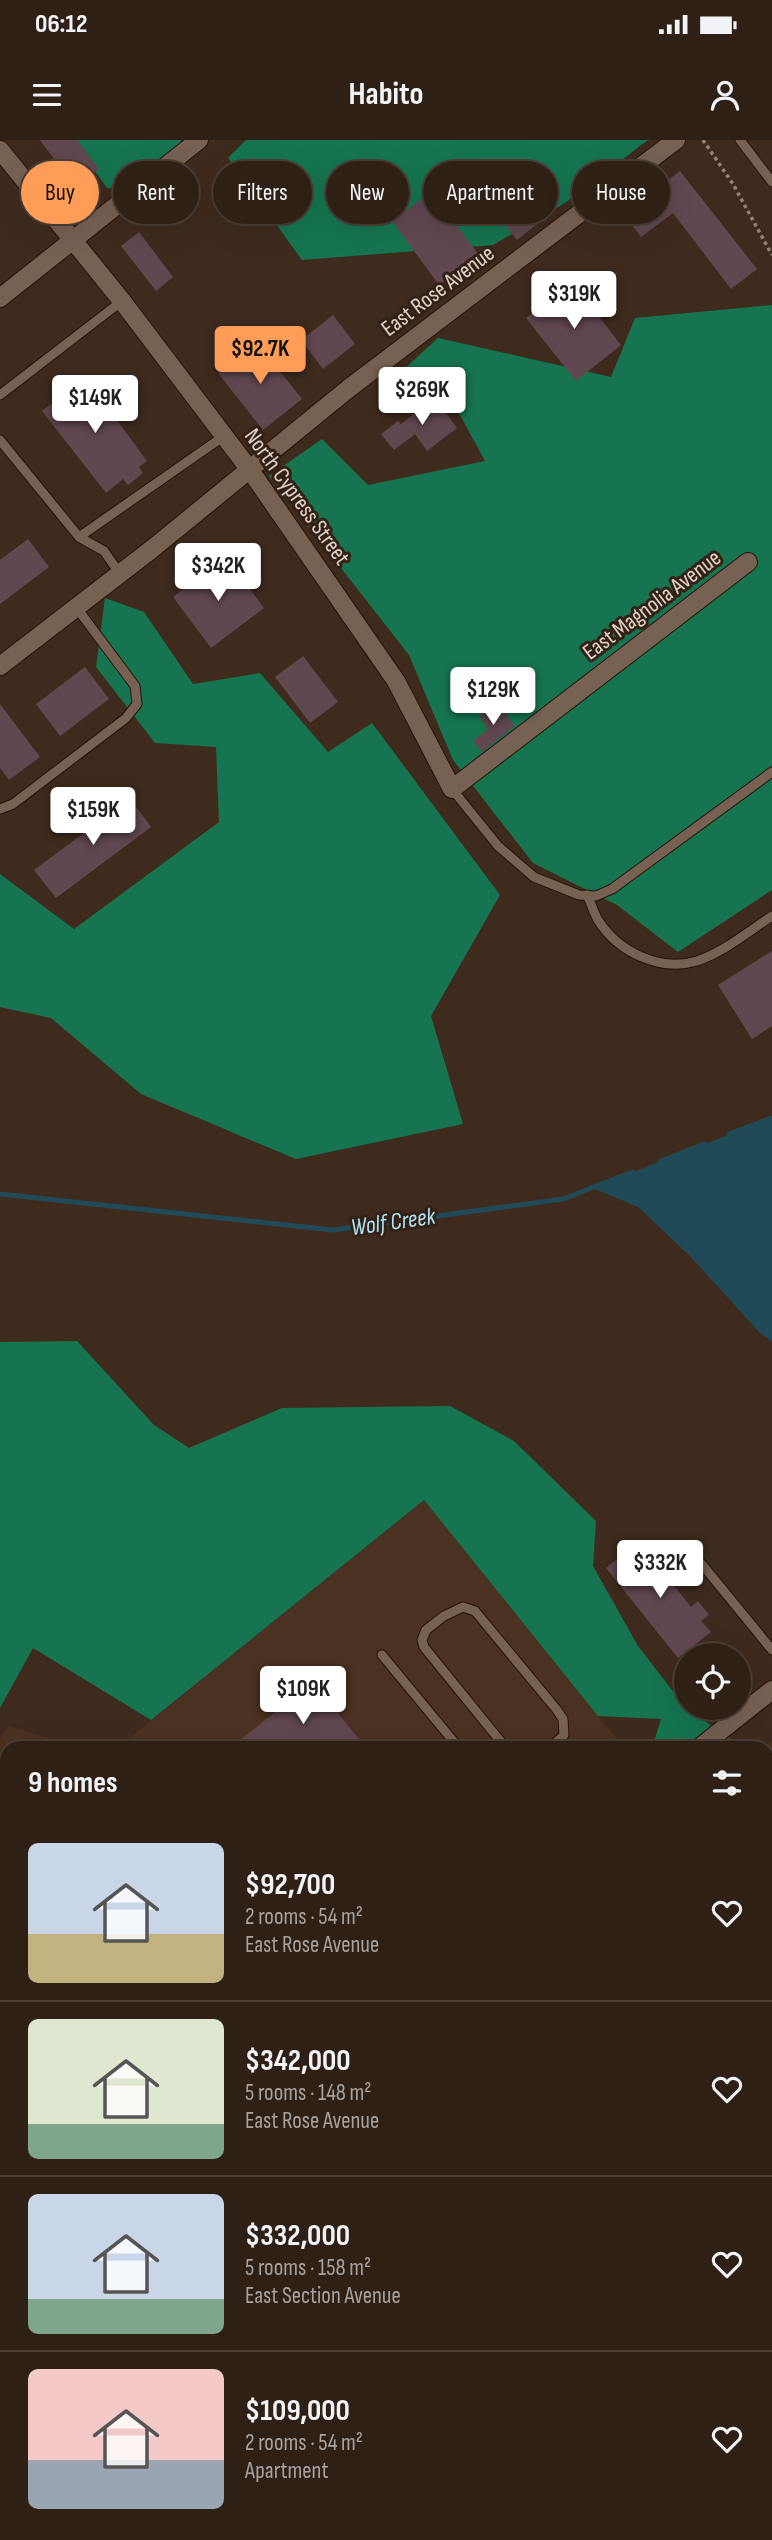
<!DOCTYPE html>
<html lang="en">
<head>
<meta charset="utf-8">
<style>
  :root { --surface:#2f2016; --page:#37281f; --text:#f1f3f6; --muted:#a7a3a1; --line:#4a3e35; --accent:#fe9c58 }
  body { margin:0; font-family:"Sofia Sans Condensed",sans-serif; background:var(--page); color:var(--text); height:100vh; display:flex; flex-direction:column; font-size:26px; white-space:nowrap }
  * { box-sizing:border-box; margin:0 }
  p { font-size:23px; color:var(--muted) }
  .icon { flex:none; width:38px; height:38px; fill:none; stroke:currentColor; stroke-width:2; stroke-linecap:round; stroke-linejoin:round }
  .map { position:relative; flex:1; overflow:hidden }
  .panel { position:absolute; left:0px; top:1601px; width:774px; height:800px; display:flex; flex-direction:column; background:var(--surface); border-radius:21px 21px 0 0; box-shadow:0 7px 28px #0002,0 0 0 2px var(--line) }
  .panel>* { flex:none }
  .top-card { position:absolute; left:21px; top:21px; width:732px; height:63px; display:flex; gap:14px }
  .controls { position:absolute; left:674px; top:1503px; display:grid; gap:14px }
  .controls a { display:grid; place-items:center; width:77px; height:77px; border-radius:50%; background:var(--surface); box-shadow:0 7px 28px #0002,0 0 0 2px var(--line); font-size:35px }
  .price { position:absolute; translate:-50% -60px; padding:0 16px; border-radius:7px; background:#fff; color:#222; font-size:23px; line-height:46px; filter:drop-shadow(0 2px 4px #0008) }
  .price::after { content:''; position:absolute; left:50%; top:42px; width:21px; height:16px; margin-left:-10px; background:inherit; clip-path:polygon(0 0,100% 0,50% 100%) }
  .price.current { background:var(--accent); color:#111 }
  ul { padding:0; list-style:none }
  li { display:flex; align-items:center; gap:21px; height:175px; padding:0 28px }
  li+li { border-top:2px solid var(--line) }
  li span { display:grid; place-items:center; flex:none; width:196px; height:140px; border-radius:10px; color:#555 }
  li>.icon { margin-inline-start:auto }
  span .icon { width:84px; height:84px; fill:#fffc; stroke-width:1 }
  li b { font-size:30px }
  h2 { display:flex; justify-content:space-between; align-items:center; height:84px; padding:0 28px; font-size:30px }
  .pill { padding:0 24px; border-radius:32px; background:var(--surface); box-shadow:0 7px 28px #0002,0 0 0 2px var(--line); font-size:24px; line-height:63px }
  .pill.current { background:var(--accent); color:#111 }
  .status { display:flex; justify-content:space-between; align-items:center; height:49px; padding:0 35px; background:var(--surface); direction:ltr }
  .status svg { height:19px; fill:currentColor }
  header { display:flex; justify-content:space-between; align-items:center; height:91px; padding:0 28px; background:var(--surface); font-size:32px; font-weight:700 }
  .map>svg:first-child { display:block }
  .built { fill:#4b3121 }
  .forest { fill:#167550 }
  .water { fill:#204a57 }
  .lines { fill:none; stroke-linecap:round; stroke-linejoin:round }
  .stream { stroke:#204a57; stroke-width:5 }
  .building { fill:#604750 }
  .lane-casing { stroke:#251307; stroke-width:11 }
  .street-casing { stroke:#251307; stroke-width:20 }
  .path { stroke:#938277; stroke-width:3.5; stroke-dasharray:3.5 3.5; stroke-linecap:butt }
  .lane { stroke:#776153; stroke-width:9 }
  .street { stroke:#776153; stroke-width:18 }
  .labels { text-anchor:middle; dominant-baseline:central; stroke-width:6; stroke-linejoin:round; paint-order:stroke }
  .street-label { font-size:23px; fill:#e0d2ca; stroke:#342115 }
  .water-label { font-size:24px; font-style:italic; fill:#abe3f7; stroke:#342115 }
</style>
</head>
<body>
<div class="status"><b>06:12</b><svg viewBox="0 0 49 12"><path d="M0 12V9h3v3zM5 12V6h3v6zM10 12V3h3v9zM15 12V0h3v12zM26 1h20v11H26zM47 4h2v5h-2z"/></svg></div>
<header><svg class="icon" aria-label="menu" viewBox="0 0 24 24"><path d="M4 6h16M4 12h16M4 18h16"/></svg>Habito<svg class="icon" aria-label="person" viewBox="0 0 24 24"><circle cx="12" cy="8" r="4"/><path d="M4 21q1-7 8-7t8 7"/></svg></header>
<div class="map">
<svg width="772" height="2400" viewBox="0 0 772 2400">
  <rect width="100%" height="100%" fill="#3f2b1e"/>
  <g class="built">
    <polygon points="424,1360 624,1608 117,1608"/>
    <polygon points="8,1586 81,1608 7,1608 7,1768 0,1760 0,1599"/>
    <polygon points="772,1601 772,1817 766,1810 766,1608 762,1608"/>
    <polygon points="772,1903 772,2400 496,2400 491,2394 766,2394 766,1907"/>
  </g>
  <g class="forest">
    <polygon points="73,0 181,0 167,51 107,48"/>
    <polygon points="246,0 648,0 565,63 493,105 302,120 228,18"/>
    <polygon points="772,165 772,750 678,812 617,765 533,723 453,620 409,515 269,336 322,299 368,345 485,321 448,253 380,251 438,198 611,237 635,178"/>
    <polygon points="105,458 144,472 193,544 260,533 328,612 372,583 500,755 431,876 463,984 296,1019 141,954 51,878 0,867 0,734 74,789 219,682 216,607 155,603 96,527"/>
    <polygon points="77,1201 154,1285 189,1308 282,1268 450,1266 514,1301 596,1381 593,1426 638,1506 686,1568 735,1602 729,1608 627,1608 653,1605 661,1579 598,1576 424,1360 151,1580 33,1508 0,1568 0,1202"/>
  </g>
  <polygon class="water" points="772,978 772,1202 758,1191 690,1116 638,1067 592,1048"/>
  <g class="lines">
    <g class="stream">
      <polyline points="729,994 772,978"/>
      <polyline points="661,1021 704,1004"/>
      <polyline points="0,1054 333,1090 563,1059 632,1032"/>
    </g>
  </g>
  <g class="building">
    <polygon points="40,0 77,0 99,29 75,47"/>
    <polygon points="680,31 757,129 731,149 673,73 641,97 624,75"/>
    <polygon points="523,49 546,77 517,100 494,71"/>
    <polygon points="431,52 479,115 439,145 392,81"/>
    <polygon points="139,92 173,137 156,151 121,106"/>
    <polygon points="572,142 621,205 576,241 526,178"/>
    <polygon points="333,175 355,204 323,229 301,200"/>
    <polygon points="257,202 302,259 263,290 218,233"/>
    <polygon points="74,237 78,243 85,237 147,321 139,327 143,333 128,345 123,339 106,353 42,271 64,254 60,249"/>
    <polygon points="435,258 457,288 427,311 415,294 394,310 381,294 398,281 401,284"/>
    <polygon points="28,399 49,427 0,464 0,420"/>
    <polygon points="226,417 264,468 211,508 173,457"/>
    <polygon points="303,516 338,562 310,583 275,537"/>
    <polygon points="85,527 109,559 60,596 36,564"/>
    <polygon points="497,563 515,586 482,612 473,601 488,589 479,576"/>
    <polygon points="0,564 40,617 9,640 0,628"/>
    <polygon points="128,656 151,687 56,758 34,730 88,690 86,687"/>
    <polygon points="772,811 772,886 752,899 718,845"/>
    <polygon points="639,1402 691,1467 698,1461 709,1475 701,1481 711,1492 678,1518 606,1428"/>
    <polygon points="313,1542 366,1608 230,1608"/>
  </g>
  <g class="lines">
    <defs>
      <g id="lane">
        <polyline points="740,0 772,42"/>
        <polyline points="0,255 122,161"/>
        <polyline points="0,300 79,397 104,411 120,434"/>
        <polyline points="79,397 224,296"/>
        <polyline points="452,649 498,706 534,737 579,755 596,756 612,749 772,632"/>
        <polyline points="0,669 13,664 126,578 137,564 135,546 76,467"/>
        <path d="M587,755C591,763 594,773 598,780C618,812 660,832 697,821C724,812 749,791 772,776"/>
        <polyline points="687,1406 772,1510"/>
        <polyline points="382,1515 459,1608"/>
        <polyline points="506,1608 424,1507 422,1500 426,1490 444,1476 463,1467 475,1471 557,1570 563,1579 564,1595 550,1608"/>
        <polyline points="766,1668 772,1664"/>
        <polyline points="633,2400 641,2394"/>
      </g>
      <g id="street">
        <polyline points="0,10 122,161 250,330 396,541 452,649 748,422"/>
        <polyline points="0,158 199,0"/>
        <polyline points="0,526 152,409 348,249 676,0"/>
        <polyline points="699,1608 772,1550"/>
        <polyline points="0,1813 7,1823"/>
        <polyline points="0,2160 7,2155"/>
        <polyline points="0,2375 7,2384"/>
        <polyline points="15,2394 20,2400"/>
        <polyline points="468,2394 473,2400"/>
      </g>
    </defs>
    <use href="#lane" class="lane-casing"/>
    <use href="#street" class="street-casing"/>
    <polyline class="path" points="703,0 733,44 772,115"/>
    <use href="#lane" class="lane"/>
    <use href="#street" class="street"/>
  </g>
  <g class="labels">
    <g class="street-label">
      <text transform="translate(438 151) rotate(-37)">East Rose Avenue</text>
      <text transform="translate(297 357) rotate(54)">North Cypress Street</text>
      <text transform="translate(652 465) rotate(-37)">East Magnolia Avenue</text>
    </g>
    <g class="water-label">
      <text transform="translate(393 1082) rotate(-8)">Wolf Creek</text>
    </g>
  </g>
</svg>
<div class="controls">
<a><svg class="icon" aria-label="locate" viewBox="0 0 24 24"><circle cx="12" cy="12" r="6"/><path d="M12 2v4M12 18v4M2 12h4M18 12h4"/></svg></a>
</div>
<b class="price" style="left:574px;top:191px">$319K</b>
<b class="price current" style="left:260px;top:246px">$92.7K</b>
<b class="price" style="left:422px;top:287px">$269K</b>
<b class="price" style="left:95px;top:295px">$149K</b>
<b class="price" style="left:218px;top:463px">$342K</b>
<b class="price" style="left:493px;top:587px">$129K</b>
<b class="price" style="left:93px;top:707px">$159K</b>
<b class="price" style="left:660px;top:1460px">$332K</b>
<b class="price" style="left:303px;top:1586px">$109K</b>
<div class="top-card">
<a class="pill current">Buy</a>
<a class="pill">Rent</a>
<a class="pill">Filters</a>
<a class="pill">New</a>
<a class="pill">Apartment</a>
<a class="pill">House</a>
</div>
<section class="panel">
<h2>9 homes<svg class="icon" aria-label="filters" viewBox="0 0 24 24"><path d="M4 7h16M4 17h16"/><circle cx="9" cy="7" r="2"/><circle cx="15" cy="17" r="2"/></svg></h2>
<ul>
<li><span style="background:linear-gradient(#c9d6e8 65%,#c2b280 0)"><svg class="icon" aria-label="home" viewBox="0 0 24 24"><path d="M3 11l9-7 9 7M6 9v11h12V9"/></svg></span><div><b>$92,700</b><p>2 rooms · 54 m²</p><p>East Rose Avenue</p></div><svg class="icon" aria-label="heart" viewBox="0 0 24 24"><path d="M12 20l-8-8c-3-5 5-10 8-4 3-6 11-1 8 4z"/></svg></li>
<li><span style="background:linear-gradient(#dfe7d0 75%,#7fa58c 0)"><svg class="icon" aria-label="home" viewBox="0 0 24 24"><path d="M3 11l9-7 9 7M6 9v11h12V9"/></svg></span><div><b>$342,000</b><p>5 rooms · 148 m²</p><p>East Rose Avenue</p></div><svg class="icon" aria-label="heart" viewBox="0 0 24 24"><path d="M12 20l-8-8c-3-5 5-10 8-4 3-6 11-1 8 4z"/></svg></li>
<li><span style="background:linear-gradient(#c9d6e8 75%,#7fa58c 0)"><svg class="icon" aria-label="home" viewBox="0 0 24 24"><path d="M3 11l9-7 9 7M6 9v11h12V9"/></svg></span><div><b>$332,000</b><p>5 rooms · 158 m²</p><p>East Section Avenue</p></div><svg class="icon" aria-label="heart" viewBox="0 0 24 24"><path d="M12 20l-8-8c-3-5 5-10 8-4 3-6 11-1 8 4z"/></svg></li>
<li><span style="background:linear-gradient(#f6c9c9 65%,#9aa5b1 0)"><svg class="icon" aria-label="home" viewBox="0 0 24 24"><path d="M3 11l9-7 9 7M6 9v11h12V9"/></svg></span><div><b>$109,000</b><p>2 rooms · 54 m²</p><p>Apartment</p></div><svg class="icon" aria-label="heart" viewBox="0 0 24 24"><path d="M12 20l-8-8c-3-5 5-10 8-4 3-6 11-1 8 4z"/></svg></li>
</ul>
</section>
</div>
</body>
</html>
